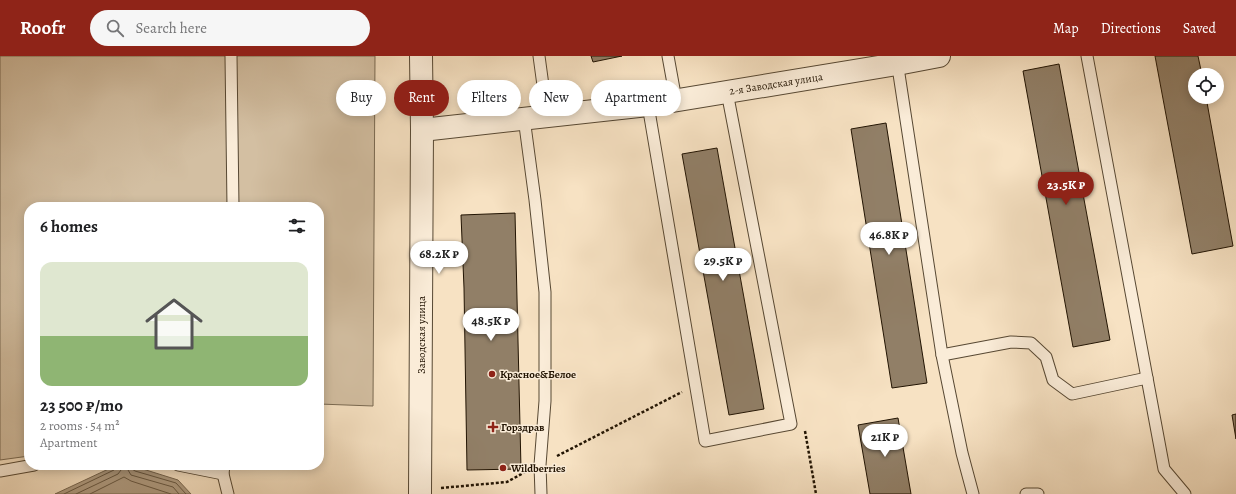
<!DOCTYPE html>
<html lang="en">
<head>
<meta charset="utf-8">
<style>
  :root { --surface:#fff; --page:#f6f6f6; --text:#202124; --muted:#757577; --line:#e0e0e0; --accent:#8f2418 }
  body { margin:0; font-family:Alegreya,serif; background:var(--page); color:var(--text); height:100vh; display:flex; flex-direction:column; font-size:15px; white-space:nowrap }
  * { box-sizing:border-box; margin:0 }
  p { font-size:13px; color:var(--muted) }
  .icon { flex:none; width:22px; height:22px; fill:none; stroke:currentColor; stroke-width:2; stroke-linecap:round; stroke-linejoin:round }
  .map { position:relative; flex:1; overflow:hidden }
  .panel { position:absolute; left:24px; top:146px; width:300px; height:268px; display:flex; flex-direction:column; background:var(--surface); border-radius:16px; box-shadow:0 2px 10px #0003 }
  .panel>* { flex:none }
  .hud { position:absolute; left:336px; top:24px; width:380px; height:36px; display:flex; gap:8px }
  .buttons { position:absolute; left:1188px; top:12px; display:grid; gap:8px }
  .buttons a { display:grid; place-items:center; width:36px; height:36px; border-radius:50%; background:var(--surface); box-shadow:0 2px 10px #0003; font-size:20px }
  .price { position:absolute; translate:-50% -34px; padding:0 9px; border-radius:14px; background:#fff; color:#222; font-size:13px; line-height:26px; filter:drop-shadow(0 1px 2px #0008) }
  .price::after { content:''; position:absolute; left:50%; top:24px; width:12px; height:9px; margin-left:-6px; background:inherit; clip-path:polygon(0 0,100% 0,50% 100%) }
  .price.active { background:var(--accent); color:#fff }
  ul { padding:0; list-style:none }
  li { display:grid; align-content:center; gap:8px; height:212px; padding:0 16px }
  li+li { border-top:1px solid var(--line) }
  li span { display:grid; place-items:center; height:124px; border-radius:12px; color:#555 }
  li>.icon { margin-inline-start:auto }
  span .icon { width:72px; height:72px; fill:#fffc; stroke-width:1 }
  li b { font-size:17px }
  h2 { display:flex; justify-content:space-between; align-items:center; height:48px; padding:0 16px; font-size:17px }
  .chip { padding:0 14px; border-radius:18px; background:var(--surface); box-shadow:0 2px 10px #0003; font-size:14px; line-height:36px }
  .chip.active { background:var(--accent); color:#fff }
  header { display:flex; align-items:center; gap:24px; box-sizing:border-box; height:56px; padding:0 20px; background:var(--accent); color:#fff }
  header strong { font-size:19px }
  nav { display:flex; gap:22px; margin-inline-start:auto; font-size:14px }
  .search { width:280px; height:36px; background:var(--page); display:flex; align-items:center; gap:10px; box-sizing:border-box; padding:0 14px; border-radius:22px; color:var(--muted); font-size:15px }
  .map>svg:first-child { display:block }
  .green { fill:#d3bfa2; stroke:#7a6a52 }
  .water { fill:#af9c82; stroke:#77664f }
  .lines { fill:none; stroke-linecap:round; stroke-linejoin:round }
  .shore { stroke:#685842; stroke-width:1 }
  .building { fill:#917f67; stroke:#221403 }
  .service-casing { stroke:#574833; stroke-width:13 }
  .minor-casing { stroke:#574833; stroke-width:24 }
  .path { stroke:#221403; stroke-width:2.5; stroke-dasharray:3 2; stroke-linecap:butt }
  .service { stroke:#faecd8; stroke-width:11 }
  .minor { stroke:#faecd8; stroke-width:22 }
  .poi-dot { fill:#8f2418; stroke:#faecd8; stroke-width:1.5 }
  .labels { text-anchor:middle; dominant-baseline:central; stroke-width:3; stroke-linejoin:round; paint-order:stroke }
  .street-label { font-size:11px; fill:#221403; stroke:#faecd8 }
  .poi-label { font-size:11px; font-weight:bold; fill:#221403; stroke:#faecd8; text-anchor:start }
</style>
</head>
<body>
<header>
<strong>Roofr</strong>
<div class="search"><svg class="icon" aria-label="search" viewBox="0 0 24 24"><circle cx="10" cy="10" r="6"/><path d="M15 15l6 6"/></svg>Search here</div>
<nav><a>Map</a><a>Directions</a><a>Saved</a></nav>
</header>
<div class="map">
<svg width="1236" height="438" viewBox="0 0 1236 438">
  <rect width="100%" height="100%" fill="#f7e2c3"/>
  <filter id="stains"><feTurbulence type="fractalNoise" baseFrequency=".005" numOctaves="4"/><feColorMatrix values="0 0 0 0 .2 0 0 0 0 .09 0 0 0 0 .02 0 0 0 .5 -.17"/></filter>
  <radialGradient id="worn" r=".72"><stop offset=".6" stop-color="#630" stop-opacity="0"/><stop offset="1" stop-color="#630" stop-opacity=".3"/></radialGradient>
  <polygon class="green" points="0,0 375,0 373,350 319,348 319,151 29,151 29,400 0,404"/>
  <polygon class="water" points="117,409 130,409 178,424 191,438 55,438"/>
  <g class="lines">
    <g class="shore">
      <polyline points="127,409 128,414 131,419 173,431 179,438"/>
      <polyline points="132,409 132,413 135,415 176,427 186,438"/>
      <polyline points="64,438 114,414 117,409"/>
      <polyline points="76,438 118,418 121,414 122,409"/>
      <polyline points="90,438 124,421 131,425 171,438"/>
    </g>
  </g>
  <g class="building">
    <polygon points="591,0 622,0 593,6"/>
    <polygon points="1155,0 1198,0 1202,19 1195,19 1195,41 1206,41 1233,190 1192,198"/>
    <polygon points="1059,8 1110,284 1073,291 1023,15"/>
    <polygon points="886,67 927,327 892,332 851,73"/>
    <polygon points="717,92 764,353 729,359 682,98"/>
    <polygon points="515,157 521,413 467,414 464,232 461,159"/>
    <polygon points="1236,358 1236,383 1232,359"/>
    <polygon points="898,362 911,438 870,438 858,369"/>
  </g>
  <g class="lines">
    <defs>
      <g id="service">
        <polyline points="231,0 233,151"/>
        <polyline points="539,0 547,59"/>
        <polyline points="668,0 676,44"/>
        <polyline points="1087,0 1164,413 1185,438"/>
        <polyline points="897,5 942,299 962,397 973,438"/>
        <polyline points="648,49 705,385 791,368 727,36"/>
        <polyline points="524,62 535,144 545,236 545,345 540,409 541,438"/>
        <polyline points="942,299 1011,286 1031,287 1046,301 1053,324 1072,338 1147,322"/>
        <polyline points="178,409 223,418"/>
        <polyline points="224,409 223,418 228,438"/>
        <polyline points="0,415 34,409"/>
        <polyline points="1026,438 1038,438"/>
      </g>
      <g id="minor">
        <polyline points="422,74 648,49 897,8 939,0"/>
        <polyline points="420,438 422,74 421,0"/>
      </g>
    </defs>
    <use href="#service" class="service-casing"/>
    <use href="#minor" class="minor-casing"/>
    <g class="path">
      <polyline points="805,375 816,438"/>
      <polyline points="557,400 682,336"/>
      <polyline points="441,432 507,426 525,416"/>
    </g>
    <use href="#service" class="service"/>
    <use href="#minor" class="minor"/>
  </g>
  <g class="poi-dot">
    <circle cx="492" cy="318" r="4"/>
    <path d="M491 365h4v4h4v4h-4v4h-4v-4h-4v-4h4z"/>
    <circle cx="503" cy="412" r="4"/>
  </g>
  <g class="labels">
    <g class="street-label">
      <text transform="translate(776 28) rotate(-9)">2-я Заводская улица</text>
      <text transform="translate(421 279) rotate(-90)">Заводская улица</text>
    </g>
    <g class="poi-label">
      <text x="500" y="318">Красное&amp;Белое</text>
      <text x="501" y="371">Горздрав</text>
      <text x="511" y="412">Wildberries</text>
    </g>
  </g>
  <rect width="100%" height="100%" filter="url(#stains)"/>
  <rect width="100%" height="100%" fill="url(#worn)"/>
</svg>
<div class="buttons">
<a><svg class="icon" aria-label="locate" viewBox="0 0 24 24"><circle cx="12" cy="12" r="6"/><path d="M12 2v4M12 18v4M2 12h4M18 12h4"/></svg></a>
</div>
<b class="price active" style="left:1066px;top:150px">23.5K ₽</b>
<b class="price" style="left:889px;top:200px">46.8K ₽</b>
<b class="price" style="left:439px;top:219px">68.2K ₽</b>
<b class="price" style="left:723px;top:226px">29.5K ₽</b>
<b class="price" style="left:491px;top:286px">48.5K ₽</b>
<b class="price" style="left:885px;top:402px">21K ₽</b>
<div class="hud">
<a class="chip">Buy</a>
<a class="chip active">Rent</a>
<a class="chip">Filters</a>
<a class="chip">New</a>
<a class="chip">Apartment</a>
</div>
<section class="panel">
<h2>6 homes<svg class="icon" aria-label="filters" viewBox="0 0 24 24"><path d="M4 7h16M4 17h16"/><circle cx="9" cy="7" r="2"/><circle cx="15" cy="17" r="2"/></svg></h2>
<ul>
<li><span style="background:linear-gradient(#dfe7d0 60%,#8fb573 0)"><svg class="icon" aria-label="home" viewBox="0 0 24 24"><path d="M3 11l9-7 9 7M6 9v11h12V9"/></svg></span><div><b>23 500 ₽/mo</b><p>2 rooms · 54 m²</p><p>Apartment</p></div></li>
</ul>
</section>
</div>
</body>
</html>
